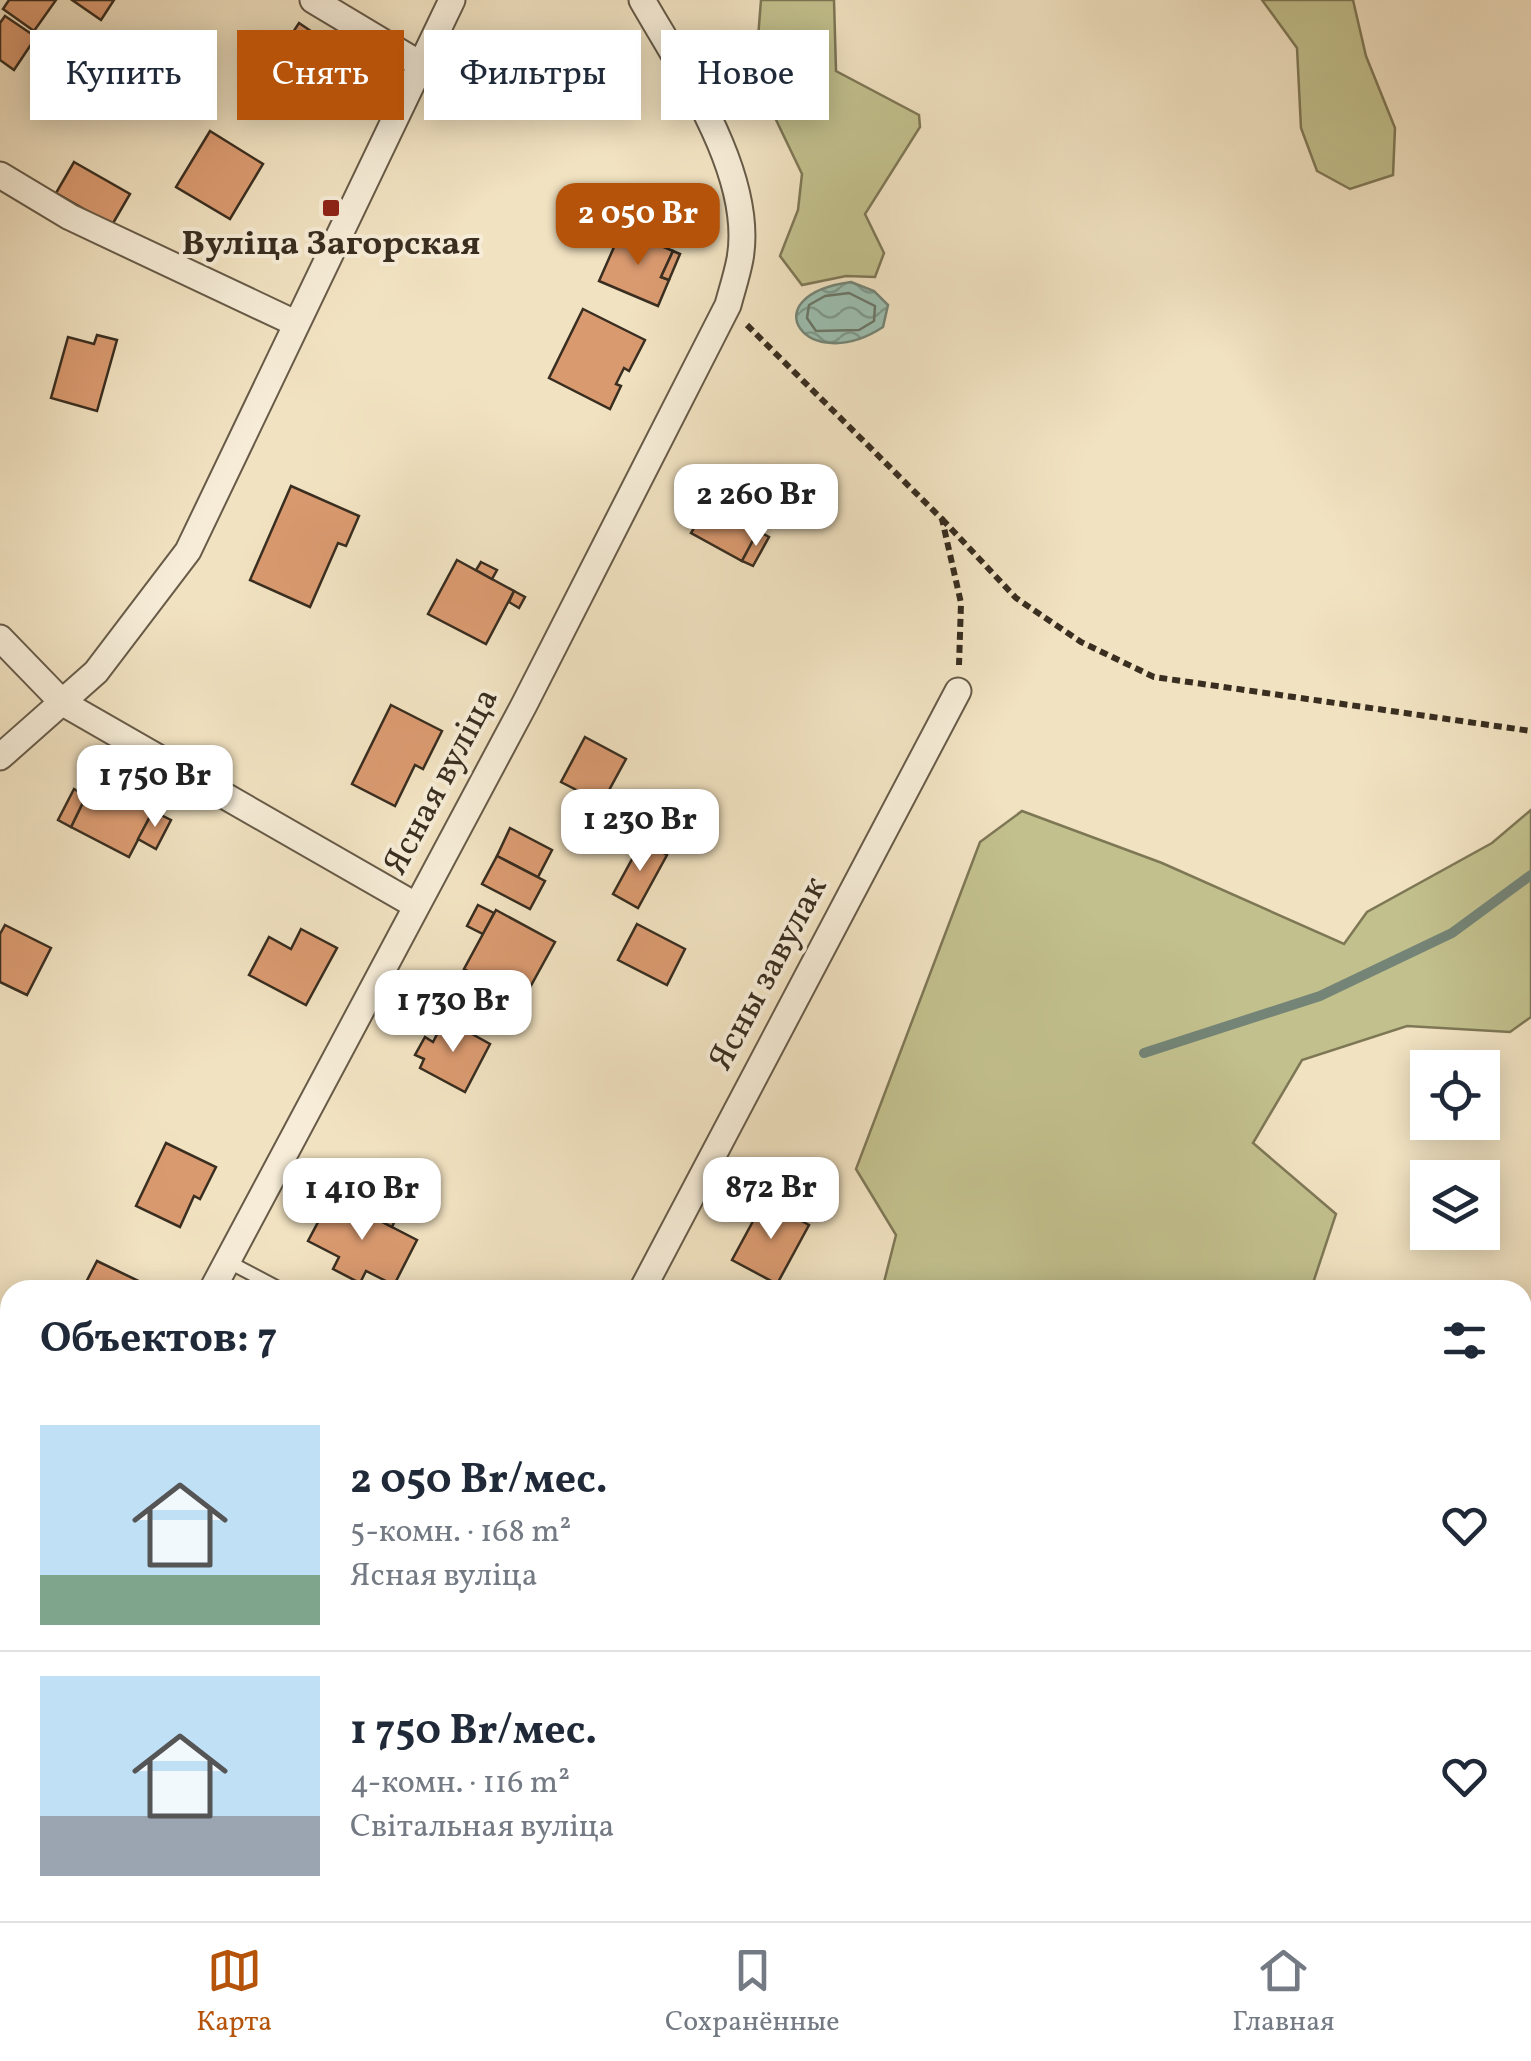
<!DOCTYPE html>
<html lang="ru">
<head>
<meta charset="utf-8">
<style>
  :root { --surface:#fff; --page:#f6f6f7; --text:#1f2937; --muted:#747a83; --line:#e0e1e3; --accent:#b45309 }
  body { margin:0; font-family:Vollkorn,serif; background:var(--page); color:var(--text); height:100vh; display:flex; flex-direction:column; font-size:38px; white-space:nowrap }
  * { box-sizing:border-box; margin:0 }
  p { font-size:32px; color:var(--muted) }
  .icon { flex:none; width:55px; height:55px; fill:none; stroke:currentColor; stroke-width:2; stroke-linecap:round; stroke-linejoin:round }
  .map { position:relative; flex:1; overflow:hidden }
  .drawer { position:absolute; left:0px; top:1280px; width:1532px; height:642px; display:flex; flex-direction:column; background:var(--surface); border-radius:30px 30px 0 0; box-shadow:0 5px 25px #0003 }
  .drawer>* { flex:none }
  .top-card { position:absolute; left:30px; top:30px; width:1000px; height:90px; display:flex; gap:20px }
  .controls { position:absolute; left:1410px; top:1050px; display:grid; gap:20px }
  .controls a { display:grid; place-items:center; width:90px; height:90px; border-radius:0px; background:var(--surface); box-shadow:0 5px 25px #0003; font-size:50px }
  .price { position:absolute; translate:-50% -85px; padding:0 22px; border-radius:20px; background:#fff; color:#222; font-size:32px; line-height:65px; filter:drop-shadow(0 2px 5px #0008) }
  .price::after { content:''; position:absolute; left:50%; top:60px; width:30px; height:22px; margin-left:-15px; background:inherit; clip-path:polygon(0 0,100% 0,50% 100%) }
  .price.current { background:var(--accent); color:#fff }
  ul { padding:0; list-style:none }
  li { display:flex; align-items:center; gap:30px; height:250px; padding:0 40px }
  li+li { border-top:2px solid var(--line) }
  li span { display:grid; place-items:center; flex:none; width:280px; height:200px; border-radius:0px; color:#555 }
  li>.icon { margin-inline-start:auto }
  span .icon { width:120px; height:120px; fill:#fffc; stroke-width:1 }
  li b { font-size:42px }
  h2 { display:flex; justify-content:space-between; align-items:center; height:120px; padding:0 40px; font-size:42px }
  .chip { padding:0 35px; border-radius:0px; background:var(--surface); box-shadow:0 5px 25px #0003; font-size:35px; line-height:90px }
  .chip.current { background:var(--accent); color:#fff }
  .tab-bar { display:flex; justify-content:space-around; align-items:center; height:140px; border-top:2px solid var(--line); background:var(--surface); font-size:28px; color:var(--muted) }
  .tab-bar a { display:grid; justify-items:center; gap:5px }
  .tab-bar .current { color:var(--accent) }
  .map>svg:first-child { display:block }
  .grass { fill:#c2c08d; stroke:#7e7756; stroke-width:2.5 }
  .water { fill:url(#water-waves); stroke:#748476; stroke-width:2.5 }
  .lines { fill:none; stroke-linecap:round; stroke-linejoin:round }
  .shore { stroke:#6a7668; stroke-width:2.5 }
  .stream { stroke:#748476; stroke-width:10 }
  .building { fill:#da9a70; stroke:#392e20; stroke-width:2.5 }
  .lane-casing { stroke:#675b48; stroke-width:16 }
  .street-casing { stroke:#675b48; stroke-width:29 }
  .path { stroke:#392e20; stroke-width:6; stroke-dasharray:8 5; stroke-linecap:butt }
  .lane { stroke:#f6ecd7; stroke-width:12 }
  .street { stroke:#f6ecd7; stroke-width:25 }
  .poi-dot { fill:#8f2418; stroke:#f6ecd7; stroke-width:4 }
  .labels { text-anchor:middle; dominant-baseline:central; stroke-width:8; stroke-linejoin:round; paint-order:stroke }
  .poi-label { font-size:35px; font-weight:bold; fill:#392e20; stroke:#f6ecd7 }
  .street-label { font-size:35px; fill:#392e20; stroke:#f6ecd7 }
</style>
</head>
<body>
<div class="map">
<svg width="1531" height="1921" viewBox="0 0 1531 1921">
  <defs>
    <pattern id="water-waves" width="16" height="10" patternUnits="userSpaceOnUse" patternTransform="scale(2.5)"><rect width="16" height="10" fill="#9bbeaf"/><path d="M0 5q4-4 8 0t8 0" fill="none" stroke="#7f9b8e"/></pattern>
  </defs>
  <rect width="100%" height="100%" fill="#f1e2c1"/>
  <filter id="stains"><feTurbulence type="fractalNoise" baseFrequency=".002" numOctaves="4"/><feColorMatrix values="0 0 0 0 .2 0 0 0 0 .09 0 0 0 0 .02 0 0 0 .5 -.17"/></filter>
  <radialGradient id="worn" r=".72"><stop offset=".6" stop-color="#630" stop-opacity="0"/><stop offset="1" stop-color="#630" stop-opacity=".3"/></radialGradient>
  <g class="grass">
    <polygon points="761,0 834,0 836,71 919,115 920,127 865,214 884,253 875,277 846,276 802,285 780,256 798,210 802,174 755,76"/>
    <polygon points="1262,0 1353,0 1366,56 1395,128 1393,175 1350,189 1317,171 1301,128 1297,48"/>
    <polygon points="1531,810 1531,1017 1510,1032 1407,1026 1302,1060 1253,1143 1336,1214 1313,1283 1316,1290 882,1290 896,1235 856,1169 980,842 1022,811 1162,863 1344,944 1367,912 1492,843"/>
  </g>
  <path class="water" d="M851,282L874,291L888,305L883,327C807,377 749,296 851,282Z"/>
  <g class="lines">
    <polygon class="shore" points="849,293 875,306 874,321 859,330 816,331 807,318 809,305 825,296"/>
    <polyline class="stream" points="1144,1053 1320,996 1452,933 1531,875"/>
  </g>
  <g class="building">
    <polygon points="9,0 56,0 34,31 3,9"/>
    <polygon points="72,0 114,0 101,20"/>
    <polygon points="5,16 36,37 14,70 0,60 0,23"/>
    <polygon points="299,23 339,50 303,104 263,78"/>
    <polygon points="132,59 164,80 142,113 110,91"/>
    <polygon points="325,71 336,79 314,112 303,104"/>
    <polygon points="210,131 263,164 230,219 176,187"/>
    <polygon points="74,162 130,194 112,225 56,193"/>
    <polygon points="622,229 673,251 661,277 669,280 658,306 599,281"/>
    <polygon points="673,251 680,254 669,280 661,277"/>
    <polygon points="583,309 645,340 629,371 624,368 616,384 621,386 610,409 549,378"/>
    <polygon points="97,335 117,340 97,411 51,398 68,337 94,344"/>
    <polygon points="730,467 779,494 742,561 691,533"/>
    <polygon points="291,486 359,516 346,546 338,543 310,607 250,580"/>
    <polygon points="758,531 769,537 753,566 742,561"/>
    <polygon points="457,560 514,591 486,644 428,614"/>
    <polygon points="481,562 497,570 492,579 476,570"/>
    <polygon points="514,591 525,597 519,608 509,602"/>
    <polygon points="391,705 442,731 423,769 415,765 395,806 352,784"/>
    <polygon points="585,737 626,759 602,803 561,782"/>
    <polygon points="94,780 153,811 129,857 71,827"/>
    <polygon points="74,789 86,796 71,827 58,820"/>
    <polygon points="153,811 171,820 156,849 138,839"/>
    <polygon points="510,828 552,850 538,877 497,856"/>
    <polygon points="642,841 667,855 638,908 613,894"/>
    <polygon points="497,856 545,881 530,909 482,884"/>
    <polygon points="478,905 494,913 483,934 467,926"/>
    <polygon points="496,910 555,942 523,1000 464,969"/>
    <polygon points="637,924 685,949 667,985 618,960"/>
    <polygon points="5,925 51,948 27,995 0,982 0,934"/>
    <polygon points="301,929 337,948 306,1005 249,975 269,937 291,949"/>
    <polygon points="445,1019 490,1044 465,1092 420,1068 424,1059 415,1055 425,1037 433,1042"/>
    <polygon points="166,1143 216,1167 200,1199 194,1196 180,1227 136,1206"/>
    <polygon points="332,1196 417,1240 394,1285 366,1271 360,1283 333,1269 339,1257 308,1241"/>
    <polygon points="367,1201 397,1216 392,1227 362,1211"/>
    <polygon points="764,1201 809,1225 777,1284 732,1260"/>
    <polygon points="97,1261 147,1285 144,1290 82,1290"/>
    <polygon points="6,1444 10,1446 10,1471 0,1466"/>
    <polygon points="0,1536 10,1541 0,1567"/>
    <polygon points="10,1548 10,1575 5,1585 0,1583 0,1567"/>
    <polygon points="7,1816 10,1818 9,1839 0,1834"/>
    <polygon points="10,1838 10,1889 0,1883 0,1854"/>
    <polygon points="748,1912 768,1912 782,1921 743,1921"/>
  </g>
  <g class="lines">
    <defs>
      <g id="lane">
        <polyline points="227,1261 282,1290"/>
        <polyline points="1522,1843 1531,1848"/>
        <polyline points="1429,1921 1437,1912"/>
      </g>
      <g id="street">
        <polyline points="313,0 423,66"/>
        <polyline points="0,175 70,217 295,323"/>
        <polyline points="0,638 63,703 415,905"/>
        <polyline points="0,757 96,672 188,551 452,0"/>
        <path d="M212,1290L524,705L728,305C732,290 737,275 740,259C755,175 682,70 642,0"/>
        <polyline points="642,1290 958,691"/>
        <polyline points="1522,1673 1531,1671"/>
        <polyline points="0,1699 10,1680"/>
        <polyline points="308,1921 312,1912"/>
        <polyline points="891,1921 896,1912"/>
      </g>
    </defs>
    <use href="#lane" class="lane-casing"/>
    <use href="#street" class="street-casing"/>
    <g class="path">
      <polyline points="747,325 942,519 961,603 959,665"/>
      <polyline points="942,519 1016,598 1081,642 1154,677 1531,731"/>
    </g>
    <use href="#lane" class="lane"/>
    <use href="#street" class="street"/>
  </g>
  <rect class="poi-dot" x="321" y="198" width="20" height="20" rx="5"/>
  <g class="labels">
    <g class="poi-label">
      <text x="331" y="245">Вуліца Загорская</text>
    </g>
    <g class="street-label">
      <text transform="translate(442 782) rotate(-62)">Ясная вуліца</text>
      <text transform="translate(769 974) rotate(-62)">Ясны завулак</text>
    </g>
  </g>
  <rect width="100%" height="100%" filter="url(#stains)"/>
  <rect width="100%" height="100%" fill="url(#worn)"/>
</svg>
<div class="controls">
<a><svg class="icon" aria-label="locate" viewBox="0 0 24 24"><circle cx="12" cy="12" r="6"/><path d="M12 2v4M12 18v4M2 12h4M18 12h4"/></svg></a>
<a><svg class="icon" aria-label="layers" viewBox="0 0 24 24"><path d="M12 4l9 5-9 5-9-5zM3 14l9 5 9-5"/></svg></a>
</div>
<b class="price current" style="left:638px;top:268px">2 050 Br</b>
<b class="price" style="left:756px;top:549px">2 260 Br</b>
<b class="price" style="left:155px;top:830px">1 750 Br</b>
<b class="price" style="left:640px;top:874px">1 230 Br</b>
<b class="price" style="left:453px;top:1055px">1 730 Br</b>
<b class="price" style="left:771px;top:1242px">872 Br</b>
<b class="price" style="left:362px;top:1243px">1 410 Br</b>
<div class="top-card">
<a class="chip">Купить</a>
<a class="chip current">Снять</a>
<a class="chip">Фильтры</a>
<a class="chip">Новое</a>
</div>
<section class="drawer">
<h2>Объектов: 7<svg class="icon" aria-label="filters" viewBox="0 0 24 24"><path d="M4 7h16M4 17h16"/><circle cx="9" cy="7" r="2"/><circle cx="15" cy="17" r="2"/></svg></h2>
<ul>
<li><span style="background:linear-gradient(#bfe0f5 75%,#7fa58c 0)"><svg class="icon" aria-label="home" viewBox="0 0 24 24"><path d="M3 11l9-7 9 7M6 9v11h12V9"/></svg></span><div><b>2 050 Br/мес.</b><p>5-комн. · 168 m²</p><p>Ясная вуліца</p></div><svg class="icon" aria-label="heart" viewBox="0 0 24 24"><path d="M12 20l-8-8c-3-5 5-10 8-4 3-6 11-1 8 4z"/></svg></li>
<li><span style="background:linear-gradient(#bfe0f5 70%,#9aa5b1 0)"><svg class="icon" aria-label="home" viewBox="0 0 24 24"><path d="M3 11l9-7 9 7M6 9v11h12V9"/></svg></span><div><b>1 750 Br/мес.</b><p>4-комн. · 116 m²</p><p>Світальная вуліца</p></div><svg class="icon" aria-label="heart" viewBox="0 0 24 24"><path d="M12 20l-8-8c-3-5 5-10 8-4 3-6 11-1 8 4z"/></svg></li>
</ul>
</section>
</div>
<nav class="tab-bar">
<a class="current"><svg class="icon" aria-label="map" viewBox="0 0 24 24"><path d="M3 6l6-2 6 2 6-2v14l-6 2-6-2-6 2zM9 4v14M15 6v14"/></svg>Карта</a>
<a><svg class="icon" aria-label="saved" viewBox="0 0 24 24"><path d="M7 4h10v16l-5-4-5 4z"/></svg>Сохранённые</a>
<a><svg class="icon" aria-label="home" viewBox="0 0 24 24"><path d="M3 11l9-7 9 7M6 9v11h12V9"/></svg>Главная</a>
</nav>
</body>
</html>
